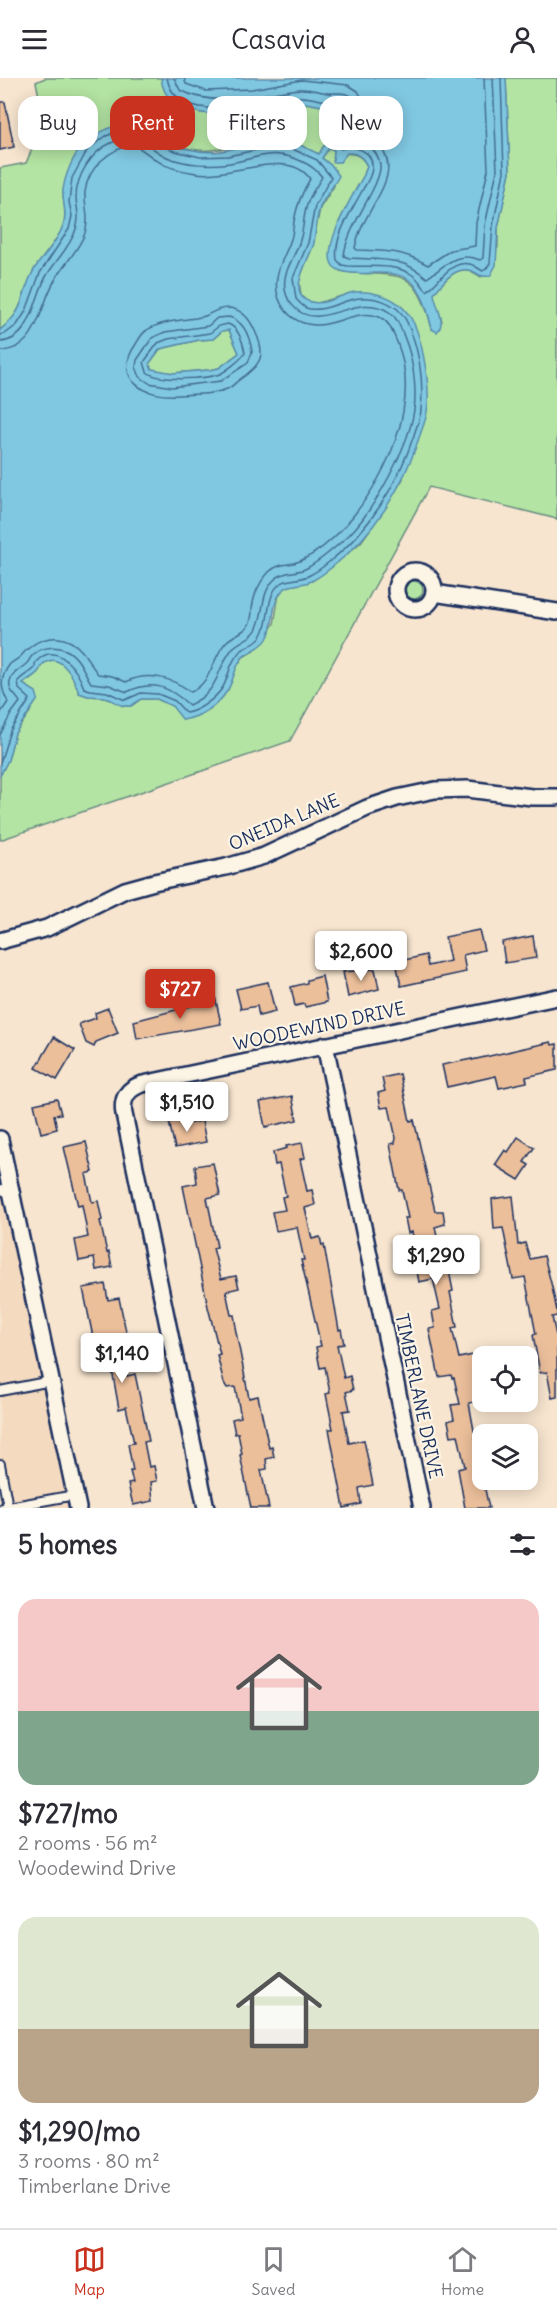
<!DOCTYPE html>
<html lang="en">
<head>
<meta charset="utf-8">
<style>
  :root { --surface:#fff; --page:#f2f2f3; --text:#2b2b33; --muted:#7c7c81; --line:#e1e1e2; --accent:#c8321e }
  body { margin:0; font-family:Delius,sans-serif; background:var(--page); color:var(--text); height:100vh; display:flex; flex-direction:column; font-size:22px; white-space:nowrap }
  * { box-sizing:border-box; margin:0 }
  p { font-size:20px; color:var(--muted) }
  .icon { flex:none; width:33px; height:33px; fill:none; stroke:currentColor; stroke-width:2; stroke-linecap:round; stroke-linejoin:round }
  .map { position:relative; height:1430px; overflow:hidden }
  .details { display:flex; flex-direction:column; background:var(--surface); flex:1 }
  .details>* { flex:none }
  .hud { position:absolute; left:18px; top:18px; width:522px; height:54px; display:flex; gap:12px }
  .controls { position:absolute; left:472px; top:1268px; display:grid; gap:12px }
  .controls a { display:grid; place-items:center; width:66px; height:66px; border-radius:12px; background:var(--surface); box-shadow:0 3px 15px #0003; font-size:30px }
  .price { position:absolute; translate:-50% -51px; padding:0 14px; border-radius:6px; background:#fff; color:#222; font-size:20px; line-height:39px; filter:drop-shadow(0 2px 3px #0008) }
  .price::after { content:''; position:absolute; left:50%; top:36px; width:18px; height:14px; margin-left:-9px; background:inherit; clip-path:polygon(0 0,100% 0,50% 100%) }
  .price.active { background:var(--accent); color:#fff }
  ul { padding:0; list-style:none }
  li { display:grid; align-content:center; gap:12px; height:318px; padding:0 18px }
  li span { display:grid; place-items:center; height:186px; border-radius:18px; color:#555 }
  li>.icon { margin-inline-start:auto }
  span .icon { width:108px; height:108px; fill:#fffc; stroke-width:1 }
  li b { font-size:26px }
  h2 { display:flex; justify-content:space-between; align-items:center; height:72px; padding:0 18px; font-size:26px }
  .tag { padding:0 21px; border-radius:18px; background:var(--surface); box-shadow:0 3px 15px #0003; font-size:21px; line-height:54px }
  .tag.active { background:var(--accent); color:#fff }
  header { display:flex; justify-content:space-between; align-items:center; height:78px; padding:0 18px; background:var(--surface); font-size:27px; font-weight:600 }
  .tabs { display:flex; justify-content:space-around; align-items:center; height:84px; border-top:2px solid var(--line); background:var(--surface); font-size:16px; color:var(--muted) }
  .tabs a { display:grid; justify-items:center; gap:3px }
  .tabs .active { color:var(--accent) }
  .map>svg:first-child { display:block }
  .built { fill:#f4dabf }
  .green { fill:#b3e4a3; stroke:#678a80; stroke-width:1.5 }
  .water { fill:#80c8e1; stroke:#588bad; stroke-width:1.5; fill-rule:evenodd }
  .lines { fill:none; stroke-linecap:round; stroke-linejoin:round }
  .shore { stroke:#436c92; stroke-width:1.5 }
  .building { fill:#ecbf9b; stroke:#1b2f5e; stroke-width:1.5 }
  .service-casing { stroke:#1b2f5e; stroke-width:12 }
  .minor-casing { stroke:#1b2f5e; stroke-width:20 }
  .service { stroke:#fcf5e5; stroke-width:8 }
  .minor { stroke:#fcf5e5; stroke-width:15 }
  .labels { text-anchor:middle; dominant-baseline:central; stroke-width:4.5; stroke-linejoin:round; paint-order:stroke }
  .street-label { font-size:18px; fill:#1b2f5e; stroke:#fcf5e5 }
</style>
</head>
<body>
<header><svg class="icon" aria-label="menu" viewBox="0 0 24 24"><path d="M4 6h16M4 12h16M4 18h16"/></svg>Casavia<svg class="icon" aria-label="person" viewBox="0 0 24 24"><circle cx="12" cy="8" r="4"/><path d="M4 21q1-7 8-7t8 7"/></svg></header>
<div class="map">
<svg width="557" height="1430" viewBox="0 0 557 1430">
  <rect width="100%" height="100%" fill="#f7e5cf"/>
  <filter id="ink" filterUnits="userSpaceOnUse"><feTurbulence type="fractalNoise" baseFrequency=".0167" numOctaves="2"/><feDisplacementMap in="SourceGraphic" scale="12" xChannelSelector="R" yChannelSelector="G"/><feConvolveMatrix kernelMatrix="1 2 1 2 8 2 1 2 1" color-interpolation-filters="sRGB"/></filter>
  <g filter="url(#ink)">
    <polygon class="built" points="0,1103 68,1430 0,1430"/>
    <g class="green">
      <path d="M45,0H161L202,35L255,33L304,24L342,28C348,48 327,62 319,76C310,73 302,67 294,65C286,62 274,65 266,65C213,68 196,87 148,48L63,112C63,125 68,138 63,149C56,165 42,178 34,193C20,218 26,232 0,252V90L26,85L44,43L36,4Z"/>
      <path d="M506,0H557V441L429,409L290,663L0,762V698L8,682L15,655L30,634L35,614L23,606C27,601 34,599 38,594C42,589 39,590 43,586C61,571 75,602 79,615L88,618L105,619L124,628H131L141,621H157L172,628L228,612L235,591L243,579L252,574L274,546L279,516L287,508L312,503L332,489L361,464L384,432L403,401L352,215L318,225L308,224L301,218L299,202L313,167L320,130L334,108L333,89L322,80L329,70L334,72V76C349,75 360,73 367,88L364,97L339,144L340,193C397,202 415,182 432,251L442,243L433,216C441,207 454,189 468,192C472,193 478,197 481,199L498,169V150L510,94Z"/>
      <polygon points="229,252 239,275 219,290 209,292 173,295 152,292 149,286 160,271 199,262 213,261 222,253"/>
      <circle cx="414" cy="512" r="9"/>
    </g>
    <path class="water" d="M161,0H506L510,94L498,150L496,187L490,198C477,200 478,193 468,192C453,190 441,206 434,216C436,229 447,244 437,254L432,251C428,236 425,218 413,205C404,196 391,195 379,195C367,195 344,198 334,189C318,173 355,113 364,97L367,88C363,79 357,74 347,75L340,84H333L334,72L329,70L322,80L333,89L339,98C333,109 325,118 320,129C316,141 316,153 314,165C311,178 284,218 311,224C323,227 338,219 350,215C358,213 369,214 377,216C414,224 421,259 426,293C428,305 429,321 427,334C426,342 422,351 419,360C403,409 374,457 332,489C326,494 317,501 309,504C299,508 288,505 281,514C271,527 275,547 267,561C262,570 249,573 242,580C234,590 234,603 227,613C218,628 200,639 183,642L172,628L157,621H141L131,628H123L105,619L88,618L79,615C75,602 61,572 43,586C39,590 42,589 38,594C34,599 27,601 23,606L36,614L38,621L15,655L8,682L0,698V252C28,230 19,217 35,190C44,177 57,164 63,148C68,136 62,125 63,112C65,97 73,78 83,67C95,55 121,42 137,45C151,47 160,60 172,66C179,70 190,71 199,73C229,78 259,58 289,64C299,65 309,72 319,76L323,69L338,53L344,32L342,28C339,28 336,29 333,29C322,30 311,24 301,25C264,28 168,59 161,0ZM229,252L239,275L219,290L209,292L173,295L152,291L149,286L160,271L199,262L213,261L222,253Z"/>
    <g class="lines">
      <g class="shore">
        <path d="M167,0C177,52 266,22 300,19C311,18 322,24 333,23C338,22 340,21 346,24C355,38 342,54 337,67L341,71C354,66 373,73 372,89C372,97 367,105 363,111C353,131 333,158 337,182L342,187L348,188C370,189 396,185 414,198C419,202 423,209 427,213C440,203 451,182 470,186C474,187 479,191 483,193L486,191L490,185L493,148L504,94L501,0"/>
        <path d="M174,0L180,12C219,32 259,15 300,11C310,10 319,14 328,15C337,16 343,13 351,18L357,32L351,59C356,62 363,63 368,67C374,72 379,79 380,87C382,107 346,149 344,178L349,180C382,182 401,178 427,200C445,188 457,172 480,182L483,180L485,147L497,93L493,0"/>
        <path d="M184,0L186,6L206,13L252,11L302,2L348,7L358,13L365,26L366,35L361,53C421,89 363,124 355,170L357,172C387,173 401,172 428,187L451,172L475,168L476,145L488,92L484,0"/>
        <path d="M230,230C243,232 250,241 255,253C267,278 261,287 239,302C236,304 233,308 229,310C215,317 194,316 179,317C146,320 111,302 136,266C139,261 142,255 147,252C159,244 182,242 196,240C198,239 203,239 205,238C214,234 218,230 230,230Z"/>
        <path d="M229,239C244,243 250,260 252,274L248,285L221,303L172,309L149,305L140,299L136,289L137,282L152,260L165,254L208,248L217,240Z"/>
        <path d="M228,246C239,250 243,264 245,275C242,281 226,293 220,296C206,301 159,304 147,294L144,284L158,265L168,261L210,255L219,248Z"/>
        <path d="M0,257L5,256L17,247L26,233L40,195L69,151L72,138L69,124L72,100L88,71L106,58L122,52L136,50L145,54L171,72L200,79L228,78L275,68L290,70L317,82L331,99L315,128L308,165L293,200L296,221C299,224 302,228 306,230C320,235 338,225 350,222C371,216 396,223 406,242C419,269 424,302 421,331C421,340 416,349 414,357C398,406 369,453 329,484C323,489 316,494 310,497C297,504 282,498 274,513C266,527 270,543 262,557C257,566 244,568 238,576C229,586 229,599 223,609C216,620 199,633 186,635L175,623L158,616L141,615L125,622L107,614L90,612L84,610C78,593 58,563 38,582C31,588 39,584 33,591C28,596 22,598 18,603L19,611L30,621L10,653L0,685"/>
        <path d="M0,264C33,262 34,218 47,197C56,182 71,168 76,151C80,139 77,132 76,120C76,98 91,74 111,65C141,50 143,68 167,79C185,87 211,88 230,85C260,80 271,70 301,83C310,87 317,92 322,99C317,108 310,116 307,127C303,138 304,151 300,162C297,175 287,187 285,200C282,221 297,240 319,238C342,236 366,218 389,234C398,240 401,251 405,261C413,281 417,310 414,332C409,368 375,430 350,456C337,468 323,481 307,490C296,496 284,492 274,502C260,516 265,535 256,552C251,561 239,563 232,571C214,595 221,612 189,627C169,609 153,601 127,614L109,607L91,605C84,594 79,578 66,572C55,567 39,569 31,579C28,583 30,583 25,587C19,592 12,595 10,604C8,613 16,617 20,624L11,636L0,657"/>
        <path d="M0,273C39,272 40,226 55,202C64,186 79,172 85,155C90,137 84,130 85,114C88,89 110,70 134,67C144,72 152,80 161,85C170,91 185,93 196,95C229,101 289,69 310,101C302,114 297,127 294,143C293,149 293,155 291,161C287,174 279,185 277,199C273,225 291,247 317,247C339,247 362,228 383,241C391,246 393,256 397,264C422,327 386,400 345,448C334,460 317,475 302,482C291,488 279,484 269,494C259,504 254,516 252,530C252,536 252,543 248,548C243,555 233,557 226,564C212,580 212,604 191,614C173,600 148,593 126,604L112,598L98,596C89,585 84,571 71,564C52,554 33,563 21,578C18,581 14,583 10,586C0,599 0,610 8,624L0,636"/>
      </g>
    </g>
    <g class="building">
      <polygon points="0,24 5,24 14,69 0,72"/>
      <polygon points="479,852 484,872 463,877 466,894 401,908 396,884 426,877 428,888 450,883 445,859"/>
      <polygon points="533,858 536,880 505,885 502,864"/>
      <polygon points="375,891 379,911 348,919 343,894"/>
      <polygon points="322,898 327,924 305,929 304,926 295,928 291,909 307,905 307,902"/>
      <polygon points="268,904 275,934 259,938 257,928 241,931 236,911"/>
      <polygon points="215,918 221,946 137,961 134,943 199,926 198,922"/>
      <polygon points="108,930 118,955 96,964 94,969 86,965 79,946 96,940 95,935"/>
      <polygon points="54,959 75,972 57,1002 36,990"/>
      <polygon points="551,964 552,967 557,966 557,992 526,999 527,1004 499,1010 496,998 447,1009 442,987 472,981 472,982"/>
      <polygon points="400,996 410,1043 414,1042 435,1133 443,1133 445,1146 435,1149 442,1183 447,1182 453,1213 450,1214 457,1249 452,1250 459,1280 473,1277 483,1322 469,1325 477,1369 481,1368 483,1375 483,1402 489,1430 465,1430 458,1391 465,1389 458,1357 451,1358 448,1343 454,1341 451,1327 460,1326 454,1300 452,1300 451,1297 439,1299 429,1251 435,1250 432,1233 440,1231 433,1201 419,1204 416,1188 419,1187 412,1154 408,1155 405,1140 408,1140 402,1112 399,1112 390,1066 395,1065 396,1060 389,1029 381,1030 378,1015 385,1013 382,1000"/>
      <polygon points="292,1018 297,1042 265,1049 260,1024"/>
      <polygon points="57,1021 61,1036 54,1037 57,1051 41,1055 34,1026"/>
      <polygon points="185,1041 186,1046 202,1043 206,1064 175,1070 169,1044"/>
      <polygon points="518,1059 534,1070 524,1084 529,1087 519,1102 495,1087 505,1072 508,1074"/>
      <polygon points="86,1064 93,1094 86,1096 92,1124 98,1123 102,1142 100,1143 107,1175 109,1174 112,1189 96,1192 94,1180 79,1183 75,1162 88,1159 82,1127 78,1128 64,1069"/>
      <polygon points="302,1065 305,1080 300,1081 307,1113 312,1112 315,1127 305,1130 312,1161 320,1159 322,1168 324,1167 339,1252 341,1251 344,1266 337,1267 344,1300 350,1298 353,1312 346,1314 350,1332 343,1333 349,1365 364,1362 373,1407 359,1410 361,1426 344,1430 329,1351 333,1351 326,1316 330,1315 325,1289 320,1290 316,1269 321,1268 301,1182 304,1182 297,1149 276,1153 272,1134 285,1132 282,1119 286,1118 279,1086 275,1087 273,1074 287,1070 286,1068"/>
      <polygon points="213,1085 220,1117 207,1120 217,1169 213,1170 221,1201 236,1198 239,1210 226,1213 231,1237 234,1237 236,1249 235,1249 249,1320 258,1318 269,1370 272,1369 274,1379 266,1381 267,1391 261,1392 269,1430 251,1430 240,1377 242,1376 238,1355 235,1356 232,1341 241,1339 235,1309 227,1310 224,1305 217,1277 220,1276 208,1229 183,1108 197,1105 195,1088"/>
      <polygon points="513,1118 518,1167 525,1165 530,1181 544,1178 552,1209 557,1233 557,1238 552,1239 557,1262 557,1319 552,1320 547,1294 540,1295 533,1257 536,1256 525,1199 513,1201 503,1150 494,1151 492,1121"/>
      <polygon points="105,1206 108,1222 119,1220 128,1263 122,1264 123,1270 121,1270 127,1298 135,1296 149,1363 144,1364 149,1389 154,1388 157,1403 151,1404 153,1423 133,1427 128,1406 133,1405 130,1393 133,1393 128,1366 134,1365 126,1329 119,1331 111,1286 104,1288 100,1268 95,1269 83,1210"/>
    </g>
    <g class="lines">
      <defs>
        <g id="service">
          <polyline points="0,1111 11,1116"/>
          <polyline points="0,1313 51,1303"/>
          <polyline points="0,1386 8,1429"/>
          <polyline points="3,1430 75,1417"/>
        </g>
        <g id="minor">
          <circle cx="415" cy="512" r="19"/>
          <polyline points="434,515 557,534"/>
          <polyline points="0,863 47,850 125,812 154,804 226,789 264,778 367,730 397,720 435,712 467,711 532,719 557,719"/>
          <polyline points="325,967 422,1430"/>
          <polyline points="0,1061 78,1430"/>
          <path d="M206,1430L124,1036C121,1020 128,1010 143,1006L557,919"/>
        </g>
      </defs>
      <use href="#service" class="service-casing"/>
      <use href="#minor" class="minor-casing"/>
      <use href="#service" class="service"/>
      <use href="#minor" class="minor"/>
    </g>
  </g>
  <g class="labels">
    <g class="street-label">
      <text transform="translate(284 744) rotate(-23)">ONEIDA LANE</text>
      <text transform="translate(319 948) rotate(-12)">WOODEWIND DRIVE</text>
      <text transform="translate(419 1318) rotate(78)">TIMBERLANE DRIVE</text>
    </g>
  </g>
</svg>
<div class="controls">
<a><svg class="icon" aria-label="locate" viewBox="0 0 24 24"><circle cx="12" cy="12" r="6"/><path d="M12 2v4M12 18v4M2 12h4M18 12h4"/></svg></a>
<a><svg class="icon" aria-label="layers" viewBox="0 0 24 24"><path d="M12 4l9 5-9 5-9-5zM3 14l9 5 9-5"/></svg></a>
</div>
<b class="price" style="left:361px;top:904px">$2,600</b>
<b class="price active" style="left:180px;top:942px">$727</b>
<b class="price" style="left:187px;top:1055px">$1,510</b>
<b class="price" style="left:436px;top:1208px">$1,290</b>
<b class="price" style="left:122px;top:1306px">$1,140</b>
<div class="hud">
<a class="tag">Buy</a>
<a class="tag active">Rent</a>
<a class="tag">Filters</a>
<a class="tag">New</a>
</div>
</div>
<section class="details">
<h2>5 homes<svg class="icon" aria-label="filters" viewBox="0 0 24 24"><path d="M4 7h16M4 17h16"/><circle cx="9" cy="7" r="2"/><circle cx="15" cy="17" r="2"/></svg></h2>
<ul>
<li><span style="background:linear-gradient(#f6c9c9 60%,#7fa58c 0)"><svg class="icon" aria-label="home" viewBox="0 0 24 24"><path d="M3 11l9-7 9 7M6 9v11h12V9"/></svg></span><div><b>$727/mo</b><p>2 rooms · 56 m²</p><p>Woodewind Drive</p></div></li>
<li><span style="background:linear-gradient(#dfe7d0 60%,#b9a48a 0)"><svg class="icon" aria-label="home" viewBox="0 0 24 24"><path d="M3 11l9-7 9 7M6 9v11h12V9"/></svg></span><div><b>$1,290/mo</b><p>3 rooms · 80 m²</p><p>Timberlane Drive</p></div></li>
</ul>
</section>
<nav class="tabs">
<a class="active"><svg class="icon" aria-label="map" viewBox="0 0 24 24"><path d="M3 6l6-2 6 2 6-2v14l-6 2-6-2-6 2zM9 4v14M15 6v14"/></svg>Map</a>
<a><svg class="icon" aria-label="saved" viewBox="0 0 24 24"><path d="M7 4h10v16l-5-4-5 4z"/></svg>Saved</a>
<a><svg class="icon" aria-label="home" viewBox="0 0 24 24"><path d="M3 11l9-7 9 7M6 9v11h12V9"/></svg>Home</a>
</nav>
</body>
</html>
